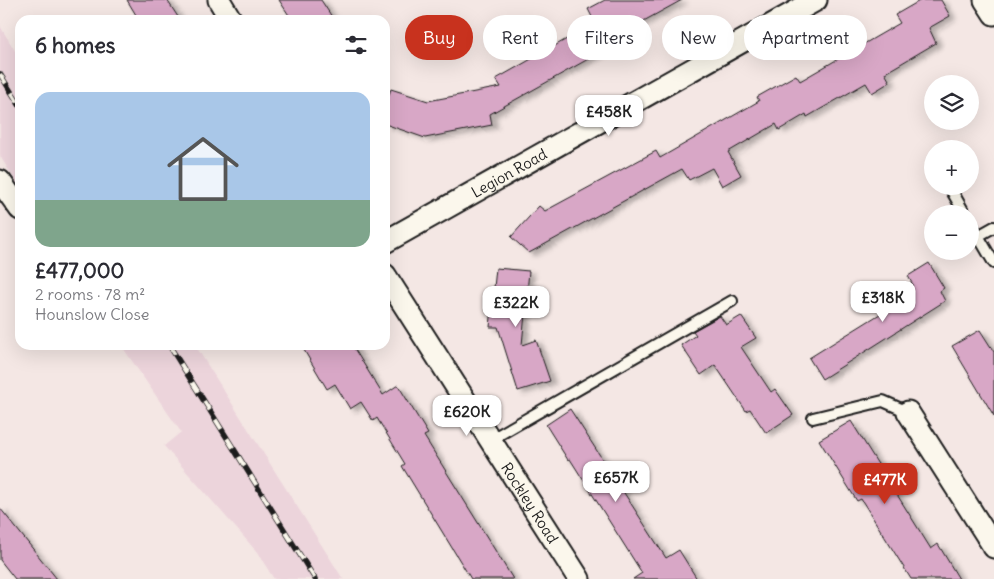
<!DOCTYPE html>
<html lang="en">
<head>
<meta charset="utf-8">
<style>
  :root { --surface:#fff; --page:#f2f2f3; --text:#2b2b33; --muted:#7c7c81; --line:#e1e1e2; --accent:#c8321e }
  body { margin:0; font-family:Delius,sans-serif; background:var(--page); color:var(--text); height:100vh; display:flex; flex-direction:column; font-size:19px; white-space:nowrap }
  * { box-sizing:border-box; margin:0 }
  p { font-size:16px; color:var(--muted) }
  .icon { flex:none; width:28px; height:28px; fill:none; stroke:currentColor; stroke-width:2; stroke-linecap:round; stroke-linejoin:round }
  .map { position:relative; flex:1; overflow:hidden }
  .details { position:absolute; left:15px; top:15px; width:375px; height:335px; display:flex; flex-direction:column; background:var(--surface); border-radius:15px; box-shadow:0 5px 20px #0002 }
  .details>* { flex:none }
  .banner { position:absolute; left:405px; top:15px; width:475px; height:45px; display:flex; gap:10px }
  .buttons { position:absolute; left:924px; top:75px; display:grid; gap:10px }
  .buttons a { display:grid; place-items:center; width:55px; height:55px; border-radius:50%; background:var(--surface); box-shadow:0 5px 20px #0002; font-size:25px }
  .price { position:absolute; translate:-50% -42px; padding:0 11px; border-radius:10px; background:#fff; color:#222; font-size:16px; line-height:32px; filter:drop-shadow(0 1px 2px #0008) }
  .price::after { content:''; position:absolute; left:50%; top:30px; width:15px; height:11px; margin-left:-8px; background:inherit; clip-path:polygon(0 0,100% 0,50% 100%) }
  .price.active { background:var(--accent); color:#fff }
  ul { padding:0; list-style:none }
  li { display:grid; align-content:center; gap:10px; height:265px; padding:0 20px }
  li+li { border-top:1px solid var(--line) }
  li span { display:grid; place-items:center; height:155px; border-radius:15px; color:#555 }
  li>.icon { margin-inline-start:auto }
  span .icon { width:90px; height:90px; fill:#fffc; stroke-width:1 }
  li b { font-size:21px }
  h2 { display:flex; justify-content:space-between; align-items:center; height:60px; padding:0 20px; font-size:21px }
  .tag { padding:0 18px; border-radius:22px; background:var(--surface); box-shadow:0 5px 20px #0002; font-size:18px; line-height:45px }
  .tag.active { background:var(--accent); color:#fff }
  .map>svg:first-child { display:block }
  .built { fill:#ecd4db }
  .building { fill:#d8a7c6; stroke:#1c1c1c; filter:url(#shadow) }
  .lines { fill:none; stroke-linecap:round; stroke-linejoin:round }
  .lane-casing { stroke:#1c1c1c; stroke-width:14 }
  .street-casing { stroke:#1c1c1c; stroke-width:25 }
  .lane { stroke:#fbf7ec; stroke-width:10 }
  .street { stroke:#fbf7ec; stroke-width:21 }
  .rail-casing { stroke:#1c1c1c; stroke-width:5.5 }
  .rail { stroke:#fbf7ec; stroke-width:4; stroke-dasharray:11; stroke-linecap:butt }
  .labels { text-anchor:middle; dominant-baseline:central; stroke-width:4; stroke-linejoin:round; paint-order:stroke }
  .street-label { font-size:15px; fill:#1c1c1c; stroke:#fbf7ec }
</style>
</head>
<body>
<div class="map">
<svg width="994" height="579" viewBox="0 0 994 579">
  <defs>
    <filter id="shadow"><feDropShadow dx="5.5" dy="3" stdDeviation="2.5" flood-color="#0004"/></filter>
  </defs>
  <rect width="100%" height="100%" fill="#f4e7e4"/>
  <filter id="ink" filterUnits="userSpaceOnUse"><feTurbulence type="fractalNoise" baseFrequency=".02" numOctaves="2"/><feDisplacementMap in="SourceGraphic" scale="10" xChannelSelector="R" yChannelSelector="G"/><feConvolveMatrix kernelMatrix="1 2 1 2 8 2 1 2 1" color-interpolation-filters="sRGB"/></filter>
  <g filter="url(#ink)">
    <g class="built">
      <polygon points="0,26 20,59 20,188 0,156"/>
      <polygon points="121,345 195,345 343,579 274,579 257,552 164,446 181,432"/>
    </g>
    <g class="building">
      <polygon points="127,0 167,0 180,20 139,20"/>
      <polygon points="279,0 321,0 334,20 292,20"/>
      <polygon points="605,0 682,0 596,47 599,53 490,114 492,125 425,138 385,124 385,106 391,89 428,101 501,87 496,79 595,23 588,9"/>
      <polygon points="921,0 941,0 950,16 929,28 936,43 885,73 890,82 872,93 866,83 807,117 806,114 779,130 776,124 728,152 741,175 722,186 712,168 689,180 682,169 529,253 511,237 539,206 545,211 656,151 660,158 759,101 757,97 796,75 800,81 900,23 895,15"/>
      <polygon points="929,263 944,288 940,291 945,301 822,379 809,358 904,299 901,293 913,285 908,276"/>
      <polygon points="496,268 529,271 522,345 536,340 550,381 518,391 498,327 490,327"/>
      <polygon points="720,316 726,325 741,316 756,338 741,347 771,392 775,389 793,415 766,433 750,409 746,411 715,365 701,375 681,345 696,335 693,331"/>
      <polygon points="980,330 994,352 994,416 952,346"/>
      <polygon points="301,345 352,345 383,395 398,385 428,434 424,436 513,579 471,579 402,466 405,464 377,418 373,421 361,402 350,409 335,384 327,389"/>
      <polygon points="570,409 666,558 679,550 697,579 633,579 642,573 570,459 568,460 546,425"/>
      <polygon points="851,421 931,549 938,544 959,579 911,579 861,499 857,501 819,440"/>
      <polygon points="0,508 57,579 15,579 0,560"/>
    </g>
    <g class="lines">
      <defs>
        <g id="lane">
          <polyline points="949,186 965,214"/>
          <polyline points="970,222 994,263"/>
          <polyline points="978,236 994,227"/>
          <polyline points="813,418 883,401 908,412"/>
          <polyline points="490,440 732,301"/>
        </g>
        <g id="street">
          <polyline points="219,0 231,20"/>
          <polyline points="985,0 994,14"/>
          <polyline points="0,181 20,209"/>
          <path id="s1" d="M385,242L816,0"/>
          <path id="s2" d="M385,275L579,579"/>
          <polyline points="908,412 994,547"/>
        </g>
      </defs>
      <use href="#lane" class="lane-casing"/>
      <use href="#street" class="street-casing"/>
      <use href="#lane" class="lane"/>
      <use href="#street" class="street"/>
      <defs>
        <g id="rail">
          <polyline points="0,74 20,106"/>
          <polyline points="169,345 315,579"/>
        </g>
      </defs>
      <use href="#rail" class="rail-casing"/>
      <use href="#rail" class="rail"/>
    </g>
  </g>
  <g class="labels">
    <g class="street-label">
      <text stroke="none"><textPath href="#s1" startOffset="142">Legion Road</textPath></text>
      <text stroke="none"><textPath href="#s2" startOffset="270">Rockley Road</textPath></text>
    </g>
  </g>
</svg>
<div class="buttons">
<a><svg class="icon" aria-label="layers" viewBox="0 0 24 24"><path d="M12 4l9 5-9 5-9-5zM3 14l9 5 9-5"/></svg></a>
<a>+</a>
<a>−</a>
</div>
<b class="price" style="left:609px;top:137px">£458K</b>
<b class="price" style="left:883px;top:323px">£318K</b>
<b class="price" style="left:516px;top:328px">£322K</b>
<b class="price" style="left:467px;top:437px">£620K</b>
<b class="price" style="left:616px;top:503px">£657K</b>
<b class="price active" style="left:885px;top:505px">£477K</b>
<div class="banner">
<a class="tag active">Buy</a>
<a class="tag">Rent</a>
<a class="tag">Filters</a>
<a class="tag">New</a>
<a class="tag">Apartment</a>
</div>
<section class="details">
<h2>6 homes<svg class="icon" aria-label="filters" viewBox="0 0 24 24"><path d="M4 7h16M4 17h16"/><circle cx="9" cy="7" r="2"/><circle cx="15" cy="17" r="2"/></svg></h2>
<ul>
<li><span style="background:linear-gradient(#a9c7e8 70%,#7fa58c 0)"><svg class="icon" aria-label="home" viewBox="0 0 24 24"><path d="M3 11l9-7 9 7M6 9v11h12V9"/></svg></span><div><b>£477,000</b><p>2 rooms · 78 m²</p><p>Hounslow Close</p></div></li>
</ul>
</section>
</div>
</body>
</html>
